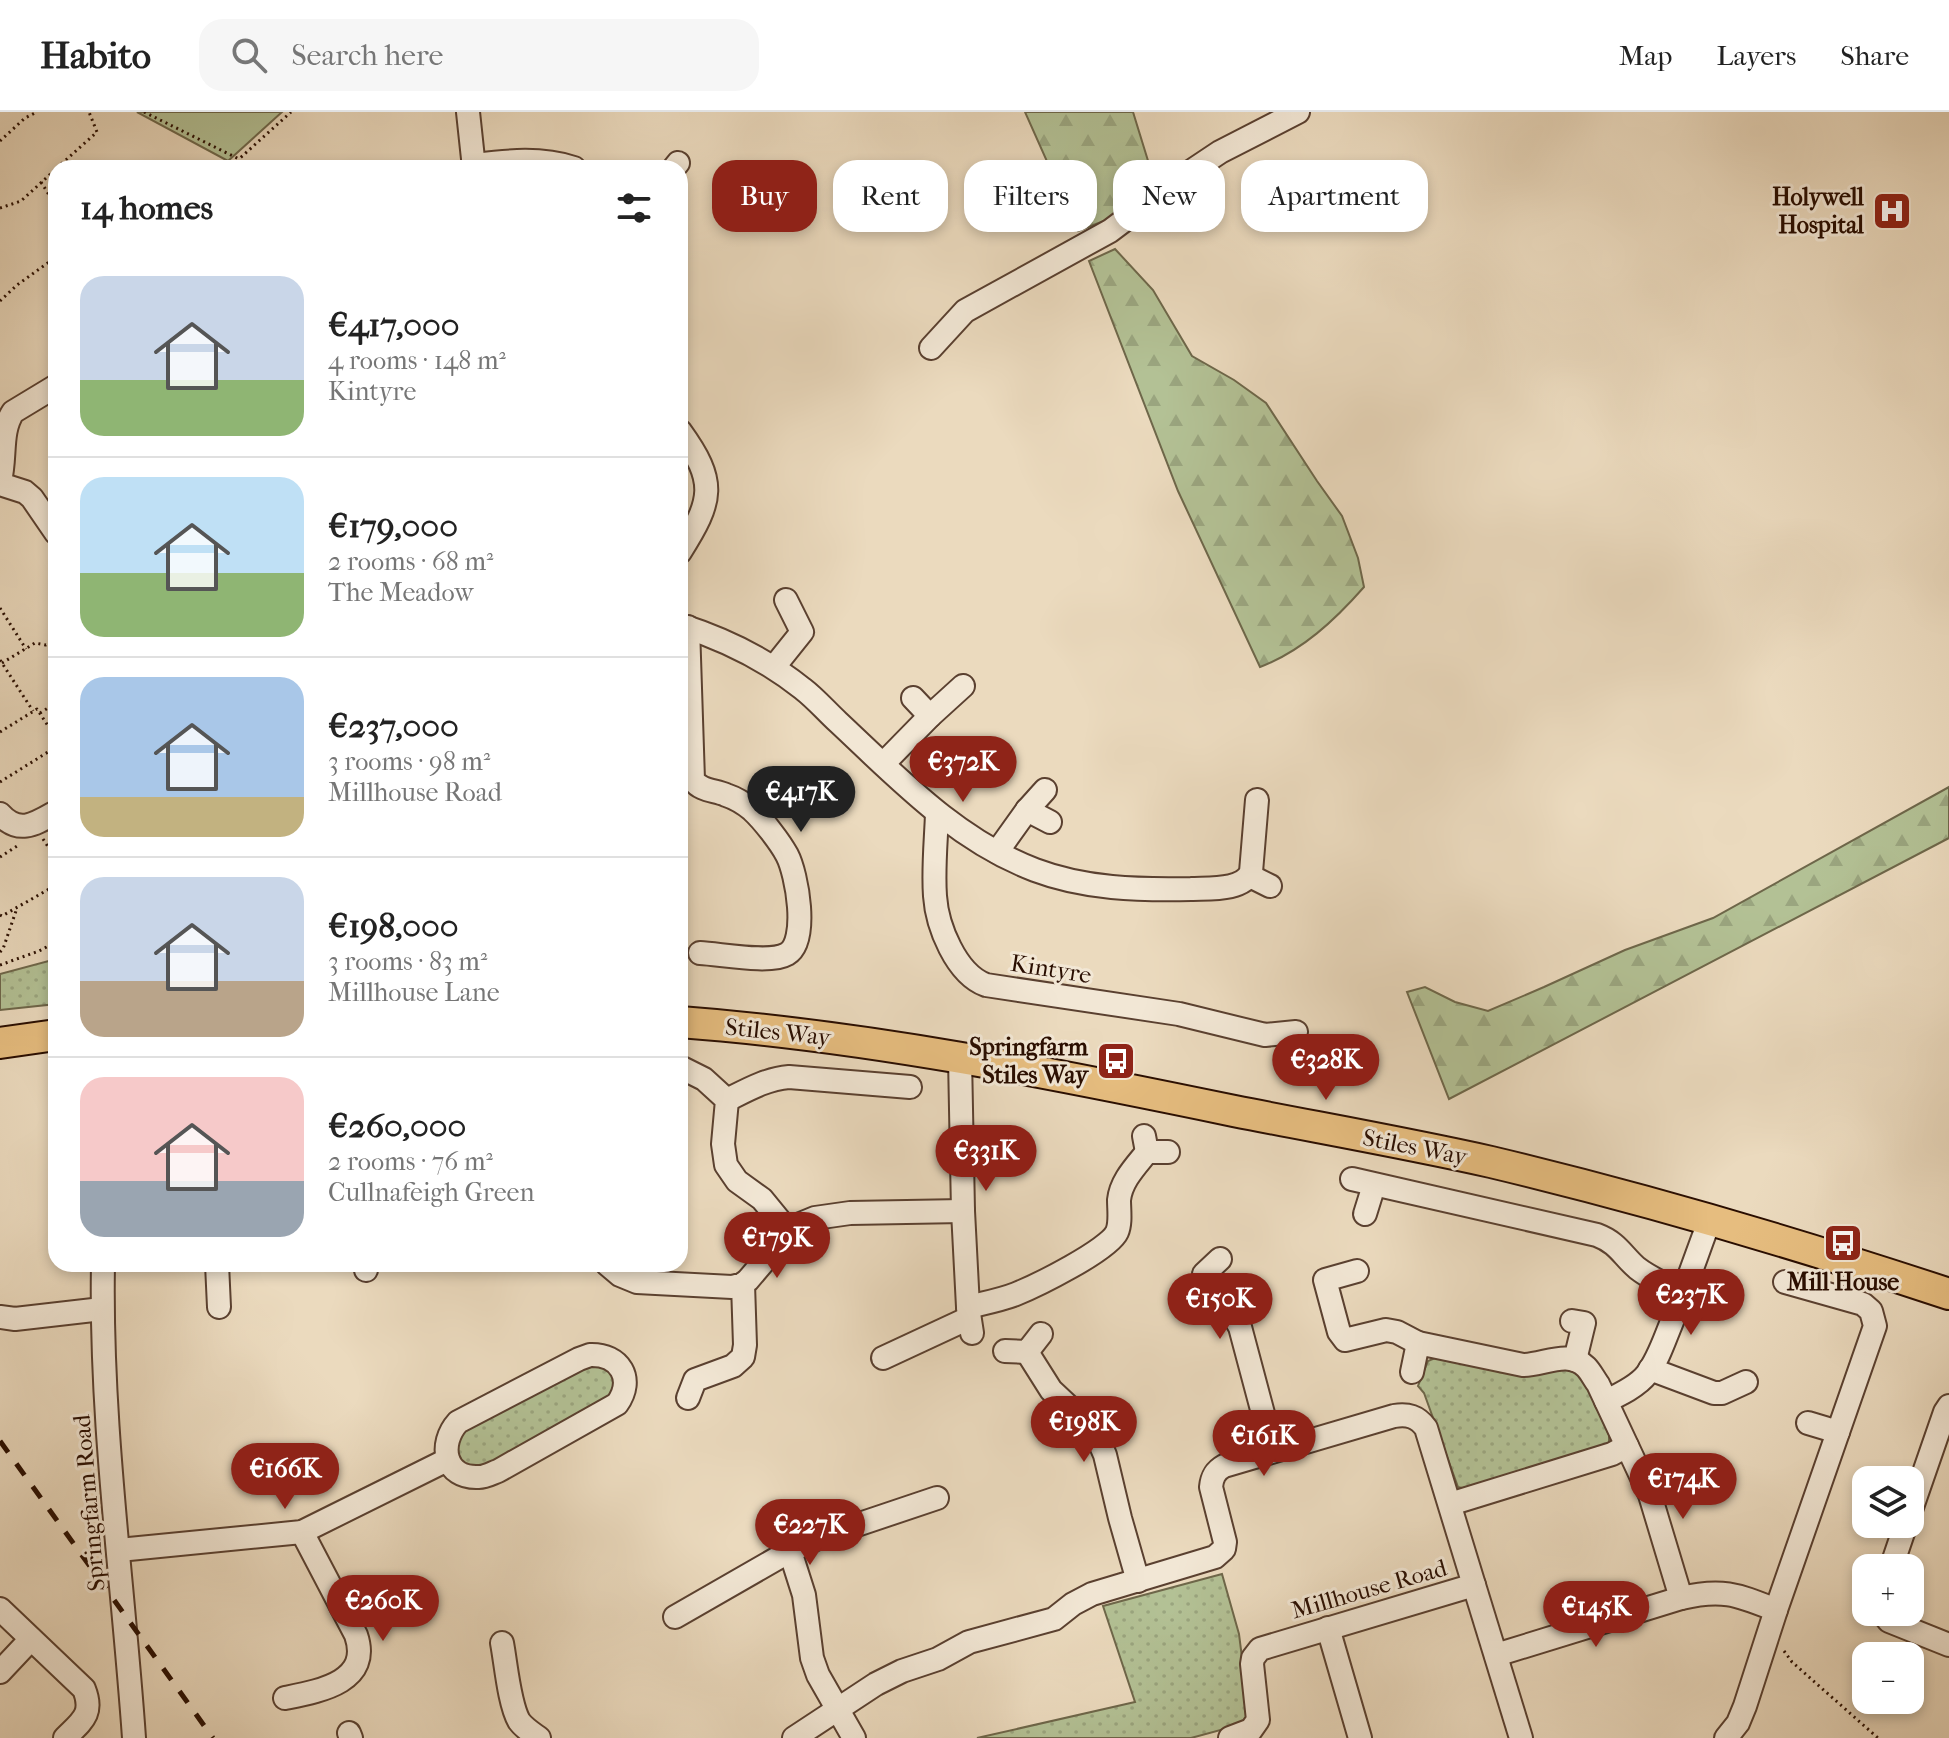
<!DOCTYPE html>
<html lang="en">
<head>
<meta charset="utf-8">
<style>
  :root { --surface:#fff; --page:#f6f6f6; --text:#222; --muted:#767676; --line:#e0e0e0; --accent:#8f2418 }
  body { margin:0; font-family:"IM FELL French Canon",serif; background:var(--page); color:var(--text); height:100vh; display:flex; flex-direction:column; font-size:30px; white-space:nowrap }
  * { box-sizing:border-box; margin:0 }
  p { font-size:26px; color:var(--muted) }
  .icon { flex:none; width:44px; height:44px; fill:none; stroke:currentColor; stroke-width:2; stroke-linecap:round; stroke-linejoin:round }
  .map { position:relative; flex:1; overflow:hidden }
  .side { position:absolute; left:48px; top:48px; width:640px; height:1112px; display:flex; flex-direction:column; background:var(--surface); border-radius:24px; box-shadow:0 4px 12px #0003 }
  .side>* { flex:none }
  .hud { position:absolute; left:712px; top:48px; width:760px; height:72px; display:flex; gap:16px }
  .controls { position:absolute; left:1852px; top:1354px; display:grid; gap:16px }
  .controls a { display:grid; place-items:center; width:72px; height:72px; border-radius:16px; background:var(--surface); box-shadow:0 4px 12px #0003; font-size:40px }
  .price { position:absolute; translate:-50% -68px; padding:0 18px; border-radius:28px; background:var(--accent); color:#fff; font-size:26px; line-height:52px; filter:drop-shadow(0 2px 4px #0008) }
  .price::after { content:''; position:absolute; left:50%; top:48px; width:24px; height:18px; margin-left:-12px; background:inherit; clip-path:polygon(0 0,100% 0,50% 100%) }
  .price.selected { background:#222; color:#fff }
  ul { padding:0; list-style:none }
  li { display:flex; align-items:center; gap:24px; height:200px; padding:0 32px }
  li+li { border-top:2px solid var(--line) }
  li span { display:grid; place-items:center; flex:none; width:224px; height:160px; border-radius:24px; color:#555 }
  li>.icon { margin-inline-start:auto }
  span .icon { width:96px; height:96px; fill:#fffc; stroke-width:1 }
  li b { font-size:34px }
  h2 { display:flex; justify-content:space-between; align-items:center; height:96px; padding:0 32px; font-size:34px }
  .chip { padding:0 28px; border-radius:24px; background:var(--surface); box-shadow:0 4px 12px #0003; font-size:28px; line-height:72px }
  .chip.selected { background:var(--accent); color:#fff }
  header { display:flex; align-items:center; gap:48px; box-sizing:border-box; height:112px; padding:0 40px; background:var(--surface); border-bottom:2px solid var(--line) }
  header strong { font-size:38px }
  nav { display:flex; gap:44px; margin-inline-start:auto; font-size:28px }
  .search { width:560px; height:72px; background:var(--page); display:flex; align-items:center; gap:20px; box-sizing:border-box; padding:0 28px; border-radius:24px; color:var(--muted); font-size:30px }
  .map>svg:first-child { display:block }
  .grass { fill:url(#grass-dots); stroke:#6e674a; stroke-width:2 }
  .forest { fill:url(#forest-firs); stroke:#6e674a; stroke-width:2 }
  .green { fill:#b3c195; stroke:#6e674a; stroke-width:2 }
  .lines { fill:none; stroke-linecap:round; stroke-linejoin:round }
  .minor-casing { stroke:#5a4030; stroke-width:26 }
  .major-casing { stroke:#290d00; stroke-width:34 }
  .path { stroke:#290d00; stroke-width:3; stroke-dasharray:2 4; stroke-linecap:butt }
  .minor { stroke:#f2e7d5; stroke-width:22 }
  .major { stroke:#e6bd7f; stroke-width:30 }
  .rail { stroke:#290d00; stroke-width:5; stroke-dasharray:14 14; stroke-linecap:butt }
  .labels { text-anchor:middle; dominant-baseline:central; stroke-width:6; stroke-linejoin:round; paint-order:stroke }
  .poi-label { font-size:24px; font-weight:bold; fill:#290d00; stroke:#f2e7d5; text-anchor:end }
  .street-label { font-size:24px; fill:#290d00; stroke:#f2e7d5 }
</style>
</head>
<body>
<header>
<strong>Habito</strong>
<div class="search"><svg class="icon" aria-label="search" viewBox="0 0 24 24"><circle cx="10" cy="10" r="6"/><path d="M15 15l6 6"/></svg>Search here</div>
<nav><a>Map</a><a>Layers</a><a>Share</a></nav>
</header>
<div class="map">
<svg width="1949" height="1626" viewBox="0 0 1949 1626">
  <defs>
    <pattern id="grass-dots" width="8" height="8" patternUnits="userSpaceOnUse" patternTransform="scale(2)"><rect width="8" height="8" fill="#b3c195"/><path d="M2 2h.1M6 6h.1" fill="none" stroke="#9aa57f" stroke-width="1.8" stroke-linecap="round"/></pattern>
    <pattern id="forest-firs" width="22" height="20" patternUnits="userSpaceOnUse" patternTransform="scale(2)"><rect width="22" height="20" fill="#b3c195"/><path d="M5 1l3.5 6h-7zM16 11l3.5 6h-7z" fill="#9aa57f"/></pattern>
  </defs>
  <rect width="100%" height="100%" fill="#ebdabe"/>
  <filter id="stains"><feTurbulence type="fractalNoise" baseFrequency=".0025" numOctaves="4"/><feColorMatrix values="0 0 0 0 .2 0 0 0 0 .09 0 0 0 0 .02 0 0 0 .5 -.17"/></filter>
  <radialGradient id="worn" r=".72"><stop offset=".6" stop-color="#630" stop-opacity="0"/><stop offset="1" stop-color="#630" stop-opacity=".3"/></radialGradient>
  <g class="grass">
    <polygon points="56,847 56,892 0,898 0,862"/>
    <polygon points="1442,1243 1530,1264 1571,1253 1581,1260 1609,1323 1609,1331 1604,1337 1470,1378 1458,1375 1424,1281 1418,1274 1428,1249"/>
    <polygon points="597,1251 615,1260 616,1284 482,1357 464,1352 455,1341 457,1322 589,1252"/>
    <polygon points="1222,1462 1239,1522 1249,1601 1243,1612 1191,1626 977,1626 1135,1590 1103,1494"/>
  </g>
  <g class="forest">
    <polygon points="1025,0 1133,0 1153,65 1109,107 1078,119"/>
    <path d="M1115,137L1153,178L1192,244L1234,268L1266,291L1317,369L1342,404L1358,446L1364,475C1335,508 1302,539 1260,555L1178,379L1089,149Z"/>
    <polygon points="1949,675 1949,726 1449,987 1407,880 1425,875 1455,890 1488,899 1544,875 1625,838 1713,806"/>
  </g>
  <polygon class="green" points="137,0 282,0 228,49"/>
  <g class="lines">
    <defs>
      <g id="minor">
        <polyline points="468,0 474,56"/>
        <path d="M474,53C508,49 540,45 574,56"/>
        <polyline points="674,56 678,51"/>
        <polyline points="931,236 965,199 1110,119 1175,70 1220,40 1298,0"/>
        <path d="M680,319C717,370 713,388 680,440"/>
        <path d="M0,369C6,345 0,320 13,300L56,274"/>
        <polyline points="0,372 25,380 32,386 56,421"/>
        <path d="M680,513C724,527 767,548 803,577C816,587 826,599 838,610C898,666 956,728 1035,758C1085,777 1138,778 1191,777C1209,776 1243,779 1251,760L1257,688"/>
        <path d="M688,515L693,668C701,679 714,678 726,683C735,686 745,692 752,698C763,708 780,730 787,743C797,762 809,829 787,842C770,852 721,842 700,841"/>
        <polyline points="774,555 802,520 786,488"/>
        <polyline points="913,586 930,604"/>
        <polyline points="883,652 930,604 963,574"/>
        <polyline points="1027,698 1050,710"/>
        <path d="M0,702C19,723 35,712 56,700"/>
        <path d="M937,702C936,729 933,757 935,784C937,814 956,862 986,873L1179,902L1265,923L1296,920"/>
        <polyline points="997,740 1027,698 1045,678"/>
        <polyline points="1250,764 1270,774"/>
        <polyline points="960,946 963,1099 968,1195 972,1221"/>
        <polyline points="680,955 704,967 727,988 723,1032 726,1053 737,1069 762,1087 789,1120"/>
        <path d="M727,988C747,978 766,967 789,965L910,975"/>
        <polyline points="1144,1024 1147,1040 1168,1040"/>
        <path d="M1352,1067L1597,1123C1618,1131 1622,1143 1637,1156C1651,1167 1668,1174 1684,1181"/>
        <polyline points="1365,1102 1374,1073"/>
        <polyline points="1220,1147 1204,1162 1232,1201 1240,1215 1273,1339"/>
        <path d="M103,1152C100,1310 123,1468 134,1626"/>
        <polyline points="217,1152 219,1195"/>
        <polyline points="365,1152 366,1158"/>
        <polyline points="607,1152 620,1163 637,1170 732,1175 743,1172 748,1168 789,1120 798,1113 815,1106 850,1101 963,1099"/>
        <polyline points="1357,1159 1325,1168 1339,1220 1345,1228 1386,1218 1397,1220 1418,1231"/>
        <path d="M968,1195C984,1191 1001,1188 1016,1182C1036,1174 1109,1138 1117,1120C1121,1111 1119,1098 1119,1088C1121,1069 1135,1055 1147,1040"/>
        <polyline points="0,1205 15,1207 102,1197"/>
        <polyline points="1572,1209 1584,1211 1575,1248"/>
        <polyline points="1005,1239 1027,1240 1041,1222"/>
        <polyline points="1027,1240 1051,1278 1083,1308 1099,1329 1105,1343 1120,1406 1138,1469"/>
        <path d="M590,1243C620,1242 635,1267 617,1292L498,1359C492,1361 486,1365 479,1365C444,1367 438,1332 458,1310L579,1247Z"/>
        <polyline points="883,1246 969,1206"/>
        <polyline points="1650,1257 1714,1281 1722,1281 1746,1270"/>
        <path d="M1412,1260L1418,1231L1523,1253C1544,1253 1568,1237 1586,1255C1591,1260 1594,1267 1598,1272L1650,1383L1681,1486C1723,1476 1738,1483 1776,1498"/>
        <polyline points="688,1286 695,1268 733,1254 743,1245 745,1233 743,1172"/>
        <path d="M1606,1289C1619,1283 1638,1274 1647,1262C1658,1248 1664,1229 1671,1212C1685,1177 1697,1142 1710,1107"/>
        <polyline points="1808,1311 1838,1320"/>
        <polyline points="1450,1392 1612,1342 1627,1334"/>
        <polyline points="1910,1401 1945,1300 1949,1294"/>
        <polyline points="119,1438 302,1420 447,1348"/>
        <polyline points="790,1439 804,1483 812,1546 818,1563 854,1626"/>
        <polyline points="1891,1456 1906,1412"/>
        <polyline points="1474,1473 1521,1626"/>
        <path d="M0,1497L84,1577C94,1602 82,1609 65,1626"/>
        <polyline points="1882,1500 1889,1509 1949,1533"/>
        <polyline points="675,1505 790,1439 818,1426 937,1386"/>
        <polyline points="1328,1516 1360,1626"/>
        <path d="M502,1531C506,1552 509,1591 519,1609C524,1616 532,1621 539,1626"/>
        <polyline points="1496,1543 1681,1486"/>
        <polyline points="0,1560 31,1527"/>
        <path d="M285,1586C320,1579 372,1570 356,1523L302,1420"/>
        <polyline points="349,1621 351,1626"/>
        <path d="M794,1626L876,1572L902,1559L938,1547L969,1530L1054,1507L1073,1492L1092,1482L1215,1445L1224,1437L1225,1430L1211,1375C1212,1365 1215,1359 1224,1354L1394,1304C1408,1302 1417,1304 1426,1316L1474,1473L1260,1537L1253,1546L1252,1552L1258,1608L1251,1618L1230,1626"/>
        <polyline points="1726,1626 1738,1611 1745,1594 1776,1498 1875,1214 1871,1199 1863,1192 1785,1170"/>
      </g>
      <g id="major">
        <path d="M680,910C867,924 1051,961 1234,999C1320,1016 1406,1031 1491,1050C1646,1087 1798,1132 1949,1182"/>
        <polyline points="0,931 56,923"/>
      </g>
    </defs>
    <use href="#minor" class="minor-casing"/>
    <use href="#major" class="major-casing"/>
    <g class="path">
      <polyline points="144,0 239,47"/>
      <polyline points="0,29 25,6 37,0"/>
      <polyline points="57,56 97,20 89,0"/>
      <polyline points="236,56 239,47 291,0"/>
      <polyline points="41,70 56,94"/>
      <polyline points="0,96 21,89 56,57"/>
      <polyline points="0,189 17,173 56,145"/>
      <polyline points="49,375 56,371"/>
      <polyline points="0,496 26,537"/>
      <polyline points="0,548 33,599"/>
      <polyline points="2,551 35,531 46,533 56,528"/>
      <polyline points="40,601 56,591"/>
      <polyline points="0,620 37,597 56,626"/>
      <polyline points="0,670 56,635"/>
      <polyline points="43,727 56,747"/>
      <polyline points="0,745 17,734"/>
      <polyline points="0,803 2,804 56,773"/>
      <polyline points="0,840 3,837 17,796"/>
      <polyline points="0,853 39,839 56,830"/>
      <polyline points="1784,1539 1792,1550 1878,1626"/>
    </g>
    <use href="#minor" class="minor"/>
    <use href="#major" class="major"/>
    <polyline class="rail" points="0,1329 213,1626"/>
  </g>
  <defs>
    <symbol id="hospital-square" viewBox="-11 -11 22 22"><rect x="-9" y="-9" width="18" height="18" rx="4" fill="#8f2418" stroke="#f2e7d5"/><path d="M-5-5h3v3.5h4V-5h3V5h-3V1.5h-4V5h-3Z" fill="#fff"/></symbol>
    <symbol id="bus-square" viewBox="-11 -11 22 22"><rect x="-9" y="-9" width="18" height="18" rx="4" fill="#8f2418" stroke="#f2e7d5"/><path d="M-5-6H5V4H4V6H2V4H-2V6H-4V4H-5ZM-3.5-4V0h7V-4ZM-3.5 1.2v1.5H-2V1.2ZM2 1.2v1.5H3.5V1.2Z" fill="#fff"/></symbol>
  </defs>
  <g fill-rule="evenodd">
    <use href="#hospital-square" x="1870" y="77" width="44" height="44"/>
    <use href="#bus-square" x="1094" y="927" width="44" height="44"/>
    <use href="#bus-square" x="1821" y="1109" width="44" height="44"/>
  </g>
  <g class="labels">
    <g class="poi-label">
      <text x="1864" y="85">Holywell<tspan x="1864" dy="28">Hospital</tspan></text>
      <text x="1088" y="935">Springfarm<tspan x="1088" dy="28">Stiles Way</tspan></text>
      <text x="1843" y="1170" text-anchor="middle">Mill House</text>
    </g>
    <g class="street-label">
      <text transform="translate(1051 857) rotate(9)">Kintyre</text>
      <text transform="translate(778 920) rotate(6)">Stiles Way</text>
      <text transform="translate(1415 1035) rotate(11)">Stiles Way</text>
      <text transform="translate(89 1391) rotate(-95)">Springfarm Road</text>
      <text transform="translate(1369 1477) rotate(-16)">Millhouse Road</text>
    </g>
  </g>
  <rect width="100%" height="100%" filter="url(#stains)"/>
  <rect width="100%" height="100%" fill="url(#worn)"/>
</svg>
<div class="controls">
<a><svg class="icon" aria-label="layers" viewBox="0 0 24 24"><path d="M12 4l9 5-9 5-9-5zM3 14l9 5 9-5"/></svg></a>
<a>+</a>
<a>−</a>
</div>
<b class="price" style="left:963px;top:692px">€372K</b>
<b class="price selected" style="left:801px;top:722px">€417K</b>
<b class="price" style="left:1326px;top:990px">€328K</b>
<b class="price" style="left:986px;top:1081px">€331K</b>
<b class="price" style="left:777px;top:1168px">€179K</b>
<b class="price" style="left:1691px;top:1225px">€237K</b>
<b class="price" style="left:1220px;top:1229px">€150K</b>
<b class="price" style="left:1084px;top:1352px">€198K</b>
<b class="price" style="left:1264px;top:1366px">€161K</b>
<b class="price" style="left:285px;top:1399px">€166K</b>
<b class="price" style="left:1683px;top:1409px">€174K</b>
<b class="price" style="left:810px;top:1455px">€227K</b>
<b class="price" style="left:383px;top:1531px">€260K</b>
<b class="price" style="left:1596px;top:1537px">€145K</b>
<div class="hud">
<a class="chip selected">Buy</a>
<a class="chip">Rent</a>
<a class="chip">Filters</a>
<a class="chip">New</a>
<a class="chip">Apartment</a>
</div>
<section class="side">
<h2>14 homes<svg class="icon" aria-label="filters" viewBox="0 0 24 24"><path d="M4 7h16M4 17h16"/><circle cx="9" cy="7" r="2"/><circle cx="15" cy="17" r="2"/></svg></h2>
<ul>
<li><span style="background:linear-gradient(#c9d6e8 65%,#8fb573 0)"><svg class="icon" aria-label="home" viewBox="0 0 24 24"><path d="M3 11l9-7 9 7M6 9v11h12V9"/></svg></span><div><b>€417,000</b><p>4 rooms · 148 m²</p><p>Kintyre</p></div></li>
<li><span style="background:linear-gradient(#bfe0f5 60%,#8fb573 0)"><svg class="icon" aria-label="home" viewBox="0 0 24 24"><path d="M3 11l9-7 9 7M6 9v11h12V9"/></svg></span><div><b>€179,000</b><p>2 rooms · 68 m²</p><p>The Meadow</p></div></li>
<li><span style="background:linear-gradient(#a9c7e8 75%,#c2b280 0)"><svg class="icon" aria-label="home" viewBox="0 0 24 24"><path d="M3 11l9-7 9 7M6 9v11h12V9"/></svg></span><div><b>€237,000</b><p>3 rooms · 98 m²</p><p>Millhouse Road</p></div></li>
<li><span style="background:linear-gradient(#c9d6e8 65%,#b9a48a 0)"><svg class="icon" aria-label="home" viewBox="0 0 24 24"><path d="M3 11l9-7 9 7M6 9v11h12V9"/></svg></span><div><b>€198,000</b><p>3 rooms · 83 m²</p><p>Millhouse Lane</p></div></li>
<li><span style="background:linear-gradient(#f6c9c9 65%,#9aa5b1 0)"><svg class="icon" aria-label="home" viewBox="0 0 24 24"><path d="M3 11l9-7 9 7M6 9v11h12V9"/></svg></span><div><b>€260,000</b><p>2 rooms · 76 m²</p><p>Cullnafeigh Green</p></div></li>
</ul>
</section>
</div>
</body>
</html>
